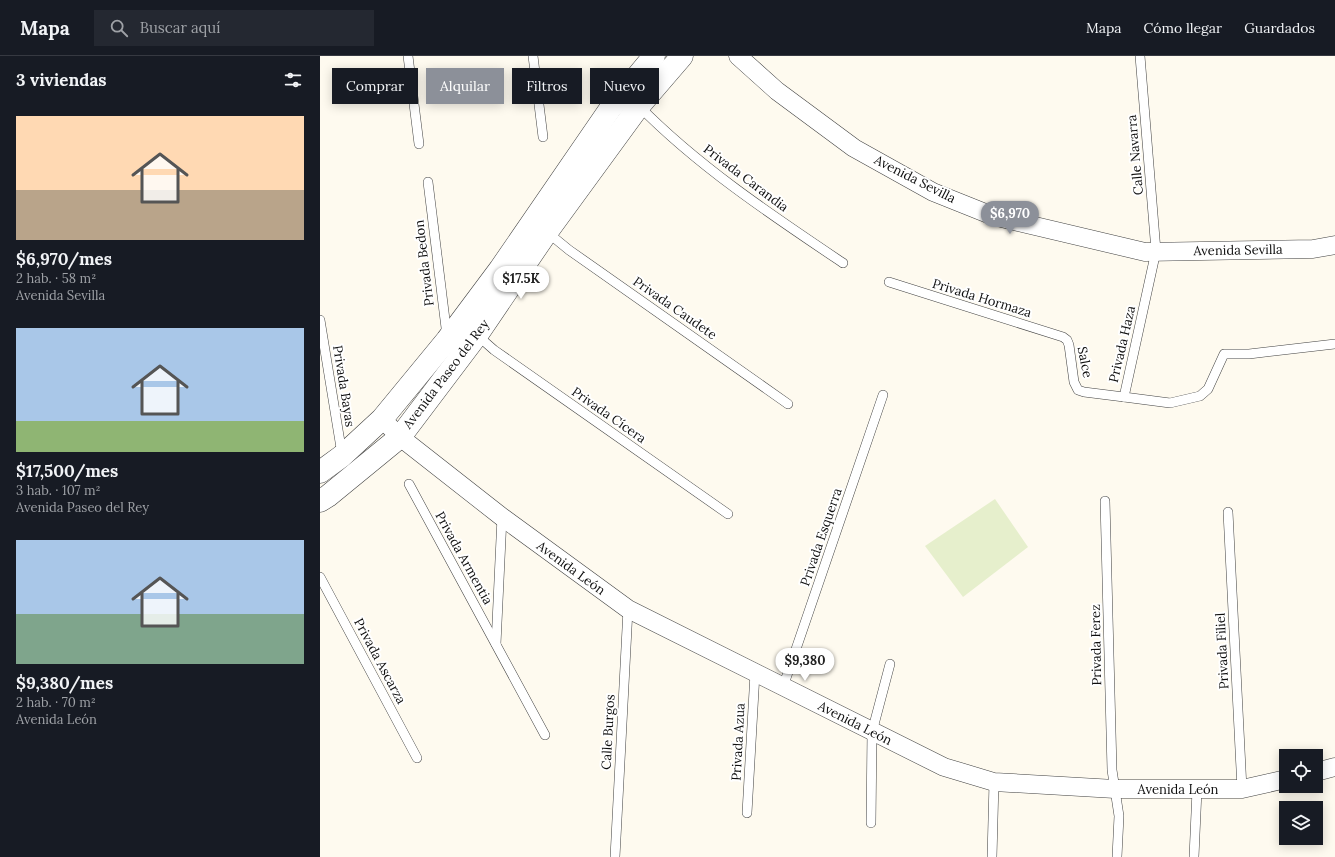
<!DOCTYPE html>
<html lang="es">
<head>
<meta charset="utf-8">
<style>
  :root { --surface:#171b24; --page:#242831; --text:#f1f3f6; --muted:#9ea1a6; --line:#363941; --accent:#8c9099 }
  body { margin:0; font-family:Lora,serif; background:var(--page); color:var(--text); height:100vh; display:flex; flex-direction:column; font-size:15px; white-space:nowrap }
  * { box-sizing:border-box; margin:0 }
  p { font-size:13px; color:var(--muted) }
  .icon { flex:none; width:22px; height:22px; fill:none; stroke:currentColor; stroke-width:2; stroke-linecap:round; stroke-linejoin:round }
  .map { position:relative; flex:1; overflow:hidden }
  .details { display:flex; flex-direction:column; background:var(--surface); width:320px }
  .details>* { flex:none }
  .top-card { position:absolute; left:12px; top:12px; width:380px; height:36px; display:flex; gap:8px }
  .buttons { position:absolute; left:959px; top:693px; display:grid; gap:8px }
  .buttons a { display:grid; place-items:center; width:44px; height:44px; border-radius:0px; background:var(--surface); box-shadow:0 2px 10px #0003; font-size:20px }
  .price { position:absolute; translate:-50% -34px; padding:0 9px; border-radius:14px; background:#fff; color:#222; font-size:13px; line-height:26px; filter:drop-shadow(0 1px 2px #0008) }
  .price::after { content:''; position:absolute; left:50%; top:24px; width:12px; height:9px; margin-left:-6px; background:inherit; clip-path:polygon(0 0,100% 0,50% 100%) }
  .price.current { background:var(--accent); color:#fff }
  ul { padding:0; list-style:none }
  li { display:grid; align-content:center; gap:8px; height:212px; padding:0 16px }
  li span { display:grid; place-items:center; height:124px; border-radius:0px; color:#555 }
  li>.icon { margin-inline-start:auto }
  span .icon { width:72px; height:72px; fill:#fffc; stroke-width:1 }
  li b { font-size:17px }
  h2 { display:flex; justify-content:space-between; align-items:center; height:48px; padding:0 16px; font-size:17px }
  .pill { padding:0 14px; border-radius:0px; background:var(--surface); box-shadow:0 2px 10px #0003; font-size:14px; line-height:36px }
  .pill.current { background:var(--accent); color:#fff }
  header { display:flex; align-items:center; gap:24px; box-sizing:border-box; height:56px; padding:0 20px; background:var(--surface); border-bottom:1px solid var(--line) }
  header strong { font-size:19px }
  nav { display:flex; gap:22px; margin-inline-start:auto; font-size:14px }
  .search { width:280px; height:36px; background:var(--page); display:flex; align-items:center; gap:10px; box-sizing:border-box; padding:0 14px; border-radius:0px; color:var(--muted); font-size:15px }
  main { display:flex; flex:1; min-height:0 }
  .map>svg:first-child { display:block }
  .pitch { fill:#e6efcc }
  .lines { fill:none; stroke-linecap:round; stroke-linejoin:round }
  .service-casing { stroke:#414141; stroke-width:10 }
  .minor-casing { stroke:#414141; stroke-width:19 }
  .tertiary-casing { stroke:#414141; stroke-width:23 }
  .service { stroke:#fff; stroke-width:9 }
  .minor { stroke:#fff; stroke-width:18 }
  .tertiary { stroke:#fff; stroke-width:22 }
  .labels { text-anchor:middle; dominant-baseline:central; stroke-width:4; stroke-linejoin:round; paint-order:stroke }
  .street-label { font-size:13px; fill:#0e0e0e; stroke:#fff }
</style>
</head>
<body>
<header>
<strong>Mapa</strong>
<div class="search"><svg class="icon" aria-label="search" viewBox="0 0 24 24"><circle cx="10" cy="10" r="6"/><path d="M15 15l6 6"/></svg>Buscar aquí</div>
<nav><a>Mapa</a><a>Cómo llegar</a><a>Guardados</a></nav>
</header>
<main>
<section class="details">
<h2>3 viviendas<svg class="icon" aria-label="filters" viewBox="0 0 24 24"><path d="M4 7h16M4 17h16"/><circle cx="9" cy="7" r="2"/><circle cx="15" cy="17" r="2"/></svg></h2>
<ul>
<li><span style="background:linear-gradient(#ffd9b3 60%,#b9a48a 0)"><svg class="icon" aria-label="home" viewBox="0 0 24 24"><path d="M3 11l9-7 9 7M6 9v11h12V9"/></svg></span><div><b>$6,970/mes</b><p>2 hab. · 58 m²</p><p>Avenida Sevilla</p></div></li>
<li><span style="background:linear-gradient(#a9c7e8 75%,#8fb573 0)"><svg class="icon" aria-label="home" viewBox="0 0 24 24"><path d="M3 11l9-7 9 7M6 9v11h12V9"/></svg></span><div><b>$17,500/mes</b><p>3 hab. · 107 m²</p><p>Avenida Paseo del Rey</p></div></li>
<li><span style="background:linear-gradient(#a9c7e8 60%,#7fa58c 0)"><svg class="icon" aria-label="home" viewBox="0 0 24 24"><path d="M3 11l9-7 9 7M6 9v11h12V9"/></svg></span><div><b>$9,380/mes</b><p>2 hab. · 70 m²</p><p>Avenida León</p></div></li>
</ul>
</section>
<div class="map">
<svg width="1015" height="801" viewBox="0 0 1015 801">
  <rect width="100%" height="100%" fill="#fefaef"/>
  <polygon class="pitch" points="675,443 708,491 643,541 605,490"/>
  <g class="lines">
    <defs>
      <g id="service">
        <polyline points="88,0 99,88"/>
        <polyline points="213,0 223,81"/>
        <polyline points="820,0 836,195 804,341 850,347 880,340 888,333 904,298 929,298 1015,288"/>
        <path d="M319,50C379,111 453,160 523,207"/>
        <polyline points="108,126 127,280"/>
        <polyline points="227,176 249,194 468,348"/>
        <polyline points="569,226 743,281 747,284 749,289 754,326 758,334 764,336 804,341"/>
        <polyline points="0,264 22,398"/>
        <polyline points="157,279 174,294 408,458"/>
        <polyline points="89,428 225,679"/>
        <polyline points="785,445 792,714 799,760 797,801"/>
        <polyline points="908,456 922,733"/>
        <polyline points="0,521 97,702"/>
        <polyline points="176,588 182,461"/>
        <polyline points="463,631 563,339"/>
        <polyline points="427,757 435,617"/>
        <polyline points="551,767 552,676 570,608"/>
        <polyline points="295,801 308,553"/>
        <polyline points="672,801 674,726"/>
        <polyline points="874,801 877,734"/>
      </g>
      <g id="minor">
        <polyline points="418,0 457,35 534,92 613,136 673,160 825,196 993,193 1015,189"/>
        <polyline points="62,363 80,381 182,461 308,553 624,711 674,726 795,733 922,733 966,723"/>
        <polyline points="996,716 1015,711"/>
      </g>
      <g id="tertiary">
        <polyline points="0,416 22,400 62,363 127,284 180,213 290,53 334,0"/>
        <polyline points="0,445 8,440 80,381 157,279 227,176 319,50 362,0"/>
      </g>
    </defs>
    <use href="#service" class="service-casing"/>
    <use href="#minor" class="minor-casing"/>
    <use href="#tertiary" class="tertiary-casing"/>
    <use href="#service" class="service"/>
    <use href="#minor" class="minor"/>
    <use href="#tertiary" class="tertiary"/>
  </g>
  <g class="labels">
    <g class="street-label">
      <text transform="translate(815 99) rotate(-95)">Calle Navarra</text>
      <text transform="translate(426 122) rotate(37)">Privada Carandia</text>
      <text transform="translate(595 123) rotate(27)">Avenida Sevilla</text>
      <text transform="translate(918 194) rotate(-1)">Avenida Sevilla</text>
      <text transform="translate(104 207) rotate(-97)">Privada Bedon</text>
      <text transform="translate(662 242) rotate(17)">Privada Hormaza</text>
      <text transform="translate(355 252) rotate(35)">Privada Caudete</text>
      <text transform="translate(802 288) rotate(-77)">Privada Haza</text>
      <text transform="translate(765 306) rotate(79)">Salce</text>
      <text transform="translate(126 318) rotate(-53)">Avenida Paseo del Rey</text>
      <text transform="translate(24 330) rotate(81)">Privada Bayas</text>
      <text transform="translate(289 359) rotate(35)">Privada Cícera</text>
      <text transform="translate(501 481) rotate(-71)">Privada Esquerra</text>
      <text transform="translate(144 502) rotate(61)">Privada Armentia</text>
      <text transform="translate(251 512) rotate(36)">Avenida León</text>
      <text transform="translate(776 589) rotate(-91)">Privada Ferez</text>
      <text transform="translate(902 595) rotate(-93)">Privada Filiel</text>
      <text transform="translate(60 605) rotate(62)">Privada Ascarza</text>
      <text transform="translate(535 667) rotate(27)">Avenida León</text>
      <text transform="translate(288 676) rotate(-87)">Calle Burgos</text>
      <text transform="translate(418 686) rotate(-87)">Privada Azua</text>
      <text x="858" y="733">Avenida León</text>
    </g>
  </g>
</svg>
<div class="buttons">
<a><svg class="icon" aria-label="locate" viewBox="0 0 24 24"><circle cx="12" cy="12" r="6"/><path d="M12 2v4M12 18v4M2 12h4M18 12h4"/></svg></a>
<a><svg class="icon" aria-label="layers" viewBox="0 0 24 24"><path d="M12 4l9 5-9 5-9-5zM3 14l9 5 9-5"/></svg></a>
</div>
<b class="price current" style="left:690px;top:179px">$6,970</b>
<b class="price" style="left:201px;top:244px">$17.5K</b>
<b class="price" style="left:485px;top:626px">$9,380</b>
<div class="top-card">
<a class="pill">Comprar</a>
<a class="pill current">Alquilar</a>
<a class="pill">Filtros</a>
<a class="pill">Nuevo</a>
</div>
</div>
</main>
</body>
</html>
